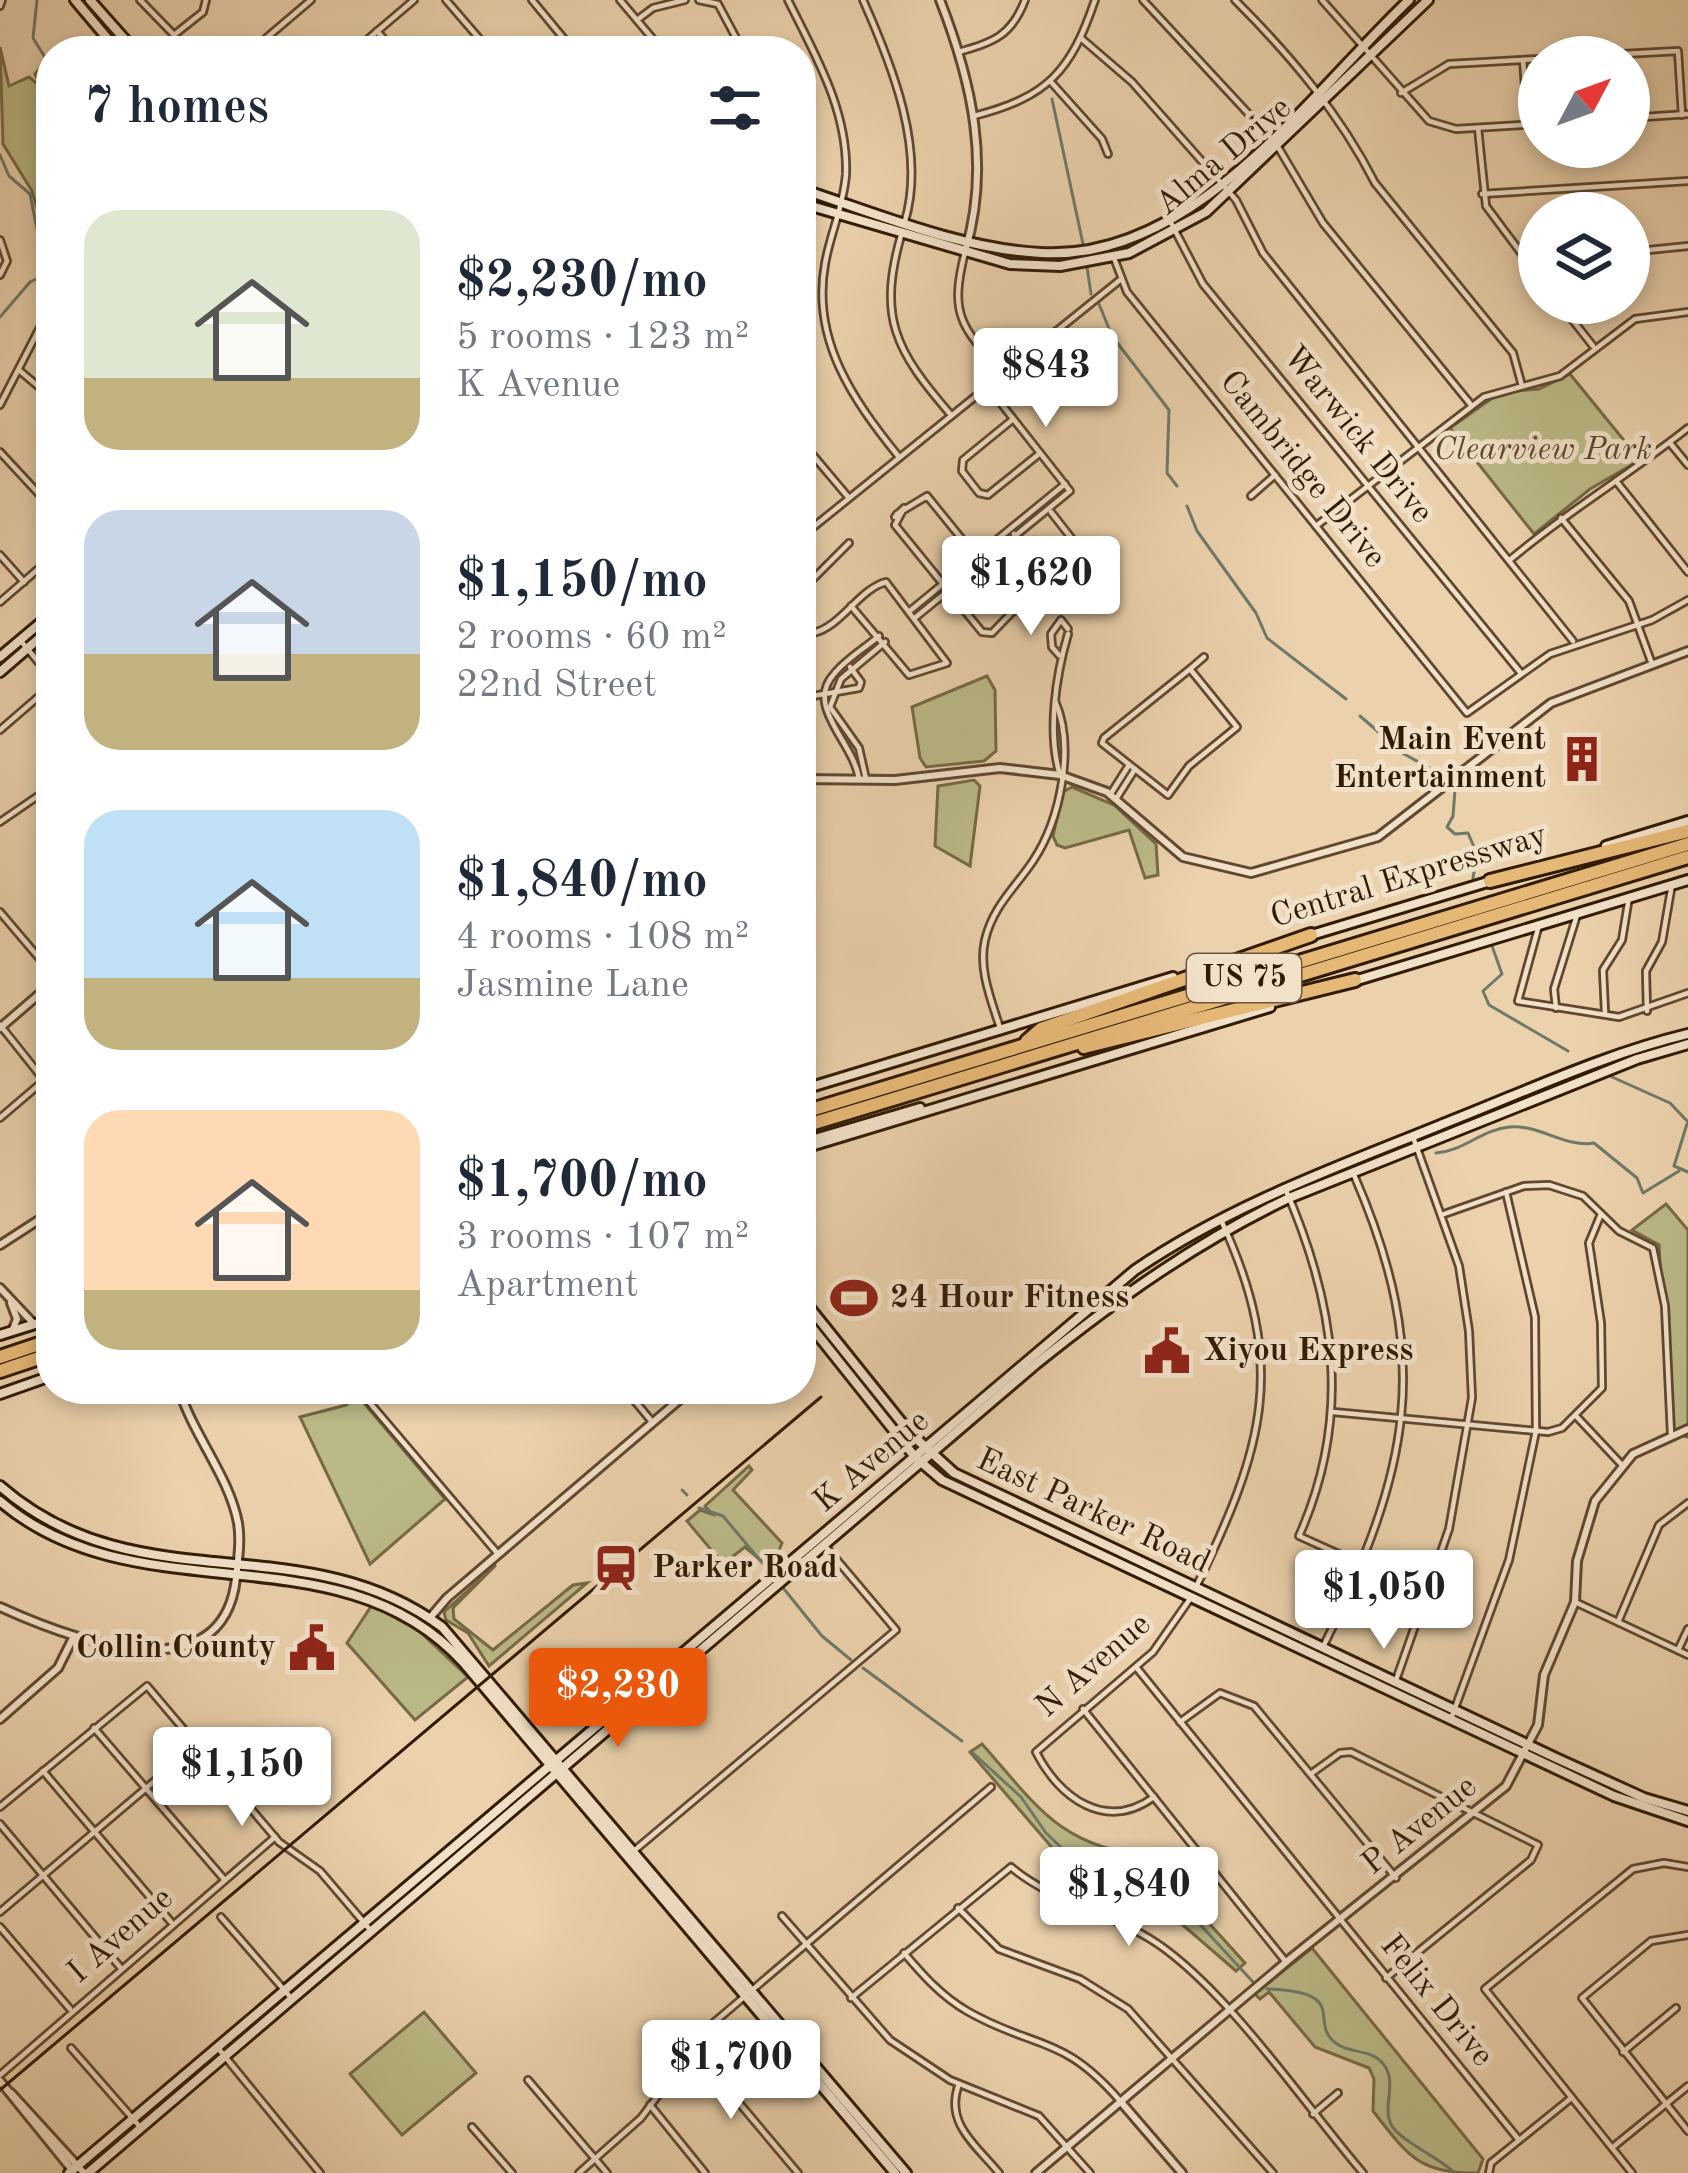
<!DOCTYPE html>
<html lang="en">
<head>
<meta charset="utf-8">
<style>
  :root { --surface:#fff; --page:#f6f6f7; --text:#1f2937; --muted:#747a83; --accent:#ea580c }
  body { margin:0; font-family:"Old Standard TT",serif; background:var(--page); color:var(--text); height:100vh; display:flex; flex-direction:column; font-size:45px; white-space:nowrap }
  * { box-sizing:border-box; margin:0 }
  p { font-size:39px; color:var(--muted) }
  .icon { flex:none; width:66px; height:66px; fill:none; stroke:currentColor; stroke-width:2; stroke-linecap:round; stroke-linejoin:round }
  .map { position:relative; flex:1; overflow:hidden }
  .sheet { position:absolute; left:36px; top:36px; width:780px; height:1368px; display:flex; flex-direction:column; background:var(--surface); border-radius:48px; box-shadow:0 6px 18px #0003 }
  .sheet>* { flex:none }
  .needle { width:78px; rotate:49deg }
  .buttons { position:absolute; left:1518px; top:36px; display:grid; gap:24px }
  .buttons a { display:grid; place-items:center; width:132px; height:132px; border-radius:50%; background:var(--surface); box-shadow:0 6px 18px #0003; font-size:60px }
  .price { position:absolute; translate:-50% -102px; padding:0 27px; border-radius:12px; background:#fff; color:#222; font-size:39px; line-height:78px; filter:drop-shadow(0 3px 6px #0008) }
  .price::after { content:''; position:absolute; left:50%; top:72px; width:36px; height:27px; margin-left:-18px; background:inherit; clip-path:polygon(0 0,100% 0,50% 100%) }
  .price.current { background:var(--accent); color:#fff }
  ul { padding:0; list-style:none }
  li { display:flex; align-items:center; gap:36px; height:300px; padding:0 48px }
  li span { display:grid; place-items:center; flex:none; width:336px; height:240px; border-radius:36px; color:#555 }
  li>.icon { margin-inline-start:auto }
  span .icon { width:144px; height:144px; fill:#fffc; stroke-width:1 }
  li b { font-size:51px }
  h2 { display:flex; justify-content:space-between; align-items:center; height:144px; padding:0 48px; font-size:51px }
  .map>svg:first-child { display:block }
  .green { fill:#bbba87; stroke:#766a46; stroke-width:3 }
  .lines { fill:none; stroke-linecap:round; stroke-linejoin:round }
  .stream { stroke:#6f796a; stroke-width:3 }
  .minor-casing { stroke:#604830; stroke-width:10 }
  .tertiary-casing { stroke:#604830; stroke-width:12 }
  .secondary-casing { stroke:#321b06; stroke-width:14 }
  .motorway-casing { stroke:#321b06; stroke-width:18 }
  .minor { stroke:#f2e1c9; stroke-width:4.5 }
  .tertiary { stroke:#f2e1c9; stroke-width:6 }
  .secondary { stroke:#f2e1c9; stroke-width:8 }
  .motorway { stroke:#e6b876; stroke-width:12 }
  .tram { stroke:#321b06; stroke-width:3 }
  .labels { text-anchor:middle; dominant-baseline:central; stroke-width:10; stroke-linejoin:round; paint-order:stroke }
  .shield { fill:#f2e1c9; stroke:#6c5640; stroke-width:3 }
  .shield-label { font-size:30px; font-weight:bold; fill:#321b06 }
  .street-label { font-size:33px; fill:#321b06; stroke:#f2e1c9 }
  .park-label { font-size:33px; font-style:italic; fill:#5b4b2d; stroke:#f2e1c9 }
  .poi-label { font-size:33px; font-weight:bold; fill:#321b06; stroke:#f2e1c9; text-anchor:start }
</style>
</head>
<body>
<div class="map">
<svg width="1688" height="2173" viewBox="0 0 1688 2173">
  <rect width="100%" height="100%" fill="#ebd1ac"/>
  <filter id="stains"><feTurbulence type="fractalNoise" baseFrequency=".00167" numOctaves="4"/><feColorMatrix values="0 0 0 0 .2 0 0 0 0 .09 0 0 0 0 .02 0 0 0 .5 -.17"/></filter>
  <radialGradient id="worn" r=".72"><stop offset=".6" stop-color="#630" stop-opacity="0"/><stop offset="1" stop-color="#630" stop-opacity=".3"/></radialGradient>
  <g class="green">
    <polygon points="0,47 9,86 29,77 41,87 35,74 42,66 51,84 46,104 51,112 51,256 32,191 3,144"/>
    <polygon points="1570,374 1640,460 1590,489 1534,534 1450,428 1501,392 1539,389"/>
    <polygon points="987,676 995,690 996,751 984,761 926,767 920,758 912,707"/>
    <polygon points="974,780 980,786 970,866 935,846 938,786"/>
    <polygon points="1072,787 1114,805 1156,844 1158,875 1145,878 1129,830 1065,848 1057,845 1053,836 1063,792"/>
    <polygon points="1666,1204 1688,1230 1688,1437 1671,1434 1659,1245 1632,1230"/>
    <polygon points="358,1396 445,1499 370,1564 300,1417 346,1405"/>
    <polygon points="749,1466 752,1470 733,1490 782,1543 771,1569 745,1547 723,1564 687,1521 700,1510 712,1514 705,1506"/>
    <polygon points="496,1565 453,1608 454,1619 493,1650 573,1585 587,1583 489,1666 468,1633 446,1620 444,1612"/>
    <polygon points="372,1605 419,1631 468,1677 415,1720 347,1643"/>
    <path d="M982,1744C1037,1806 1060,1847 1148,1856L1245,1963L1236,1971L1161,1906L1067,1865L970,1752Z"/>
    <path d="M1312,1948L1483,2159L1478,2173C1418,2173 1409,2157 1373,2111L1374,2079L1369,2068L1315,2047L1269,1992L1260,1999L1255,1994Z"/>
    <polygon points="424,2012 476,2073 402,2135 350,2074"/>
  </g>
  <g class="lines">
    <g class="stream">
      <polyline points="37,0 33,38 51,67"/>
      <polyline points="1052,99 1083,244"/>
      <polyline points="0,155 9,176 30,194 46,274"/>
      <polyline points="1087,267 1091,294"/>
      <polyline points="1099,304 1112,336 1169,410 1167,473 1177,486"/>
      <polyline points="0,317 30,282 51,272"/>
      <polyline points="1187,506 1197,531 1256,613 1267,638 1346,699"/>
      <polyline points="1360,716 1404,754 1444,776"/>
      <polyline points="1455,790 1453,816 1447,827 1455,834 1468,833 1477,854 1473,878"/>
      <polyline points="1492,946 1502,974 1483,991 1489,1005 1568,1051"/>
      <polyline points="1612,1077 1670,1103 1688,1122"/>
      <polyline points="1687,1124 1674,1166 1688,1172"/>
      <path d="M1436,1153C1464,1151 1481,1130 1509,1127C1539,1124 1565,1148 1594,1143L1637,1178L1643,1193L1679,1171"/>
      <polyline points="682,1490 687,1495"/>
      <polyline points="699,1508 723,1516 769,1571"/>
      <polyline points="784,1589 822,1636 851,1660"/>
      <polyline points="863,1668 962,1741"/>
      <polyline points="973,1753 1021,1797 1046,1833 1072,1858 1130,1878 1194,1918 1253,1982"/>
      <path d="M1267,1989C1353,1992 1306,2023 1337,2044C1353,2055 1375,2048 1386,2068C1397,2088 1379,2112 1395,2130C1407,2144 1438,2157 1455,2173"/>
    </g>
    <defs>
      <g id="minor">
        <polyline points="140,0 174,35 203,12 206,0"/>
        <polyline points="446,0 490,51"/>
        <polyline points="532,0 574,51"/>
        <polyline points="620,0 663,51"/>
        <polyline points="699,0 718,4 743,51"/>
        <path d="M788,0C815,55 848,110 846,174C844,205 830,234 825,264C811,341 854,401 899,457"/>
        <path d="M863,0C892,65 926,150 905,221"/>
        <polyline points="1143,0 1271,138"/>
        <path d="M1235,0C1290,55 1340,114 1375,183L1513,353L1522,386"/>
        <polyline points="1322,0 1429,121 1456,129 1539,124"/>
        <polyline points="0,6 2,0"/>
        <polyline points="637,20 653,8 685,0"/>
        <polyline points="377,31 394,51"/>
        <polyline points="1082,39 1132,82 1236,200 1263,253 1573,641"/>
        <polyline points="251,51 311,0"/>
        <polyline points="354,51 414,0"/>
        <path d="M958,52C993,43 1012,35 1025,0"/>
        <polyline points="1568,57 1678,51 1682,115"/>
        <polyline points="1523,60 1528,125"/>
        <polyline points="1051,82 1102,139 1108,154"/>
        <polyline points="1401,93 1449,64 1539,59"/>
        <path d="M974,116C1048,97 1071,71 1095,0"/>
        <polyline points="1629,118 1688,114"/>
        <polyline points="1478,128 1486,206 1539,277"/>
        <polyline points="1278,147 1323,223 1472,406"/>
        <polyline points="1482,194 1688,181"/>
        <polyline points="1170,221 1203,284 1520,672"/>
        <path d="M902,232C877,318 895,350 951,415"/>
        <polyline points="0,240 7,261 0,275"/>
        <path d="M965,252C949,315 961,327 1003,373"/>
        <polyline points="1629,252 1688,246"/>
        <polyline points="1114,258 1127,292 1467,713 1550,654 1652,620 1688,600"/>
        <polyline points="1559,303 1593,346"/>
        <polyline points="20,371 51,397"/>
        <polyline points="0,405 51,306"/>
        <polyline points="1012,420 963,460 962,471 979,493 988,495 1039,454"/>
        <polyline points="801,441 849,498"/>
        <polyline points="1670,443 1688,465"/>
        <polyline points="0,452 51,507"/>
        <polyline points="1616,481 1688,572"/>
        <polyline points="1251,496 1275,475"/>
        <polyline points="904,508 895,525 982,632 992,633 1017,607 927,496 897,514 895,517 904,508"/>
        <polyline points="1561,518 1629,601 1652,664"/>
        <polyline points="1316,526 1484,397 1560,376 1635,319 1688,312"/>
        <polyline points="1014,534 1049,578 1059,579 1083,553 1051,512"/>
        <polyline points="801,537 976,396"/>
        <polyline points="0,555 24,582"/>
        <path d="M1511,559C1568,511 1630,474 1688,428"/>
        <polyline points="801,591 849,543"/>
        <polyline points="0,602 51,558"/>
        <polyline points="911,610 1065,484"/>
        <polyline points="916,617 1070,491 996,397 993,382 1120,280"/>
        <path d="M801,618L813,633C841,627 859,589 886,582L947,663L909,675L851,606"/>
        <polyline points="20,640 51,677"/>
        <polyline points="1059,655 1052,647 1051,634 1061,620 1068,629"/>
        <polyline points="1190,669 1237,727 1189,766 1168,795 1102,743 1104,738 1190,669 1204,657"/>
        <polyline points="801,685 807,697"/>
        <polyline points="801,698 859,688 861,682 850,667"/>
        <polyline points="0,730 51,686"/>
        <path d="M1060,775C1047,733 1056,675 1068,634"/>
        <polyline points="866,779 859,748 830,707 841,679 885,642"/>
        <path d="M859,780C855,743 804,707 834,674C846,659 865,648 879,636"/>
        <polyline points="1110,795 1129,765"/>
        <polyline points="1116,799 1135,769"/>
        <polyline points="0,822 51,787"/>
        <polyline points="0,912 51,972"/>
        <polyline points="1539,925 1518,1001 1619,1017 1688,993"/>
        <polyline points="1556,1008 1554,989 1577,915"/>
        <polyline points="1647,1011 1646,971 1662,942 1672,884"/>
        <polyline points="1605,1012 1603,970 1622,940 1629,897"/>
        <polyline points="0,1025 51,1089"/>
        <path d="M1001,1031C992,1002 978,970 985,940C993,906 1015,888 1033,861C1061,819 1075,746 1055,701"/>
        <polyline points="0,1118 41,1083"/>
        <path d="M1285,1188C1336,1305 1352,1417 1299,1536L1363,1565"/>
        <polyline points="1444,1214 1524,1186 1549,1185 1583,1196 1619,1231 1653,1248 1665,1306 1671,1434"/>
        <polyline points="358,1389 498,1554"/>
        <polyline points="625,1389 653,1423"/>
        <polyline points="1333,1412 1548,1432 1562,1428 1602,1388 1601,1323 1589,1243 1601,1214"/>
        <polyline points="1576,1416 1621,1464"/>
        <path d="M1197,1585C1263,1448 1289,1366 1221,1220"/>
        <polyline points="1575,1602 1688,1655"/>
        <polyline points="1618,1622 1659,1525 1688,1503"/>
        <path d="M1324,1645C1409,1470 1435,1361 1354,1175"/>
        <polyline points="1678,1650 1688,1629"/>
        <polyline points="1136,1667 1519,2140"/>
        <polyline points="1396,1680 1449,1529 1472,1398 1469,1331 1459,1266 1413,1137"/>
        <polyline points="1083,1709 1286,1962"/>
        <polyline points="1451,1719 1509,1560 1536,1431 1535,1317 1506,1192"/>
        <polyline points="1180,1722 1220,1693 1254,1706 1396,1878"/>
        <polyline points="94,1728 223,1878"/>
        <polyline points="43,1771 171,1922"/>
        <polyline points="1312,1773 1340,1753 1351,1752 1538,1845 1531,1860 1386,1978"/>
        <path d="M1154,1797C1106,1832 1059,1798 1036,1752L1153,1652L1192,1596"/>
        <polyline points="0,1807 147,1686 279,1842 320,1871 372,1932"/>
        <polyline points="0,1824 120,1967"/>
        <polyline points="635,1850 896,1630 826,1547"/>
        <polyline points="958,1908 999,1949 1080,1979 1128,2009 1273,2173"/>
        <polyline points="0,1912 197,1745"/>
        <polyline points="782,1916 890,2040 950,2080 1039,2116 1090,2173"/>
        <polyline points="221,1917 292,1999"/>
        <polyline points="0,1927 70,2009"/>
        <polyline points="1688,1935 1651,1941 1582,1998 1688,2131"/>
        <path d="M904,1953C923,1975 941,1996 967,2011C1035,2050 1062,2033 1121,2102"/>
        <path d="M851,1998L1011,1867C1056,1905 1117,1913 1165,1949C1235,2001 1305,2105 1363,2173"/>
        <polyline points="692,2047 798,2173"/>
        <polyline points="71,2048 141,2128"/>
        <polyline points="218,2048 320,2173"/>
        <polyline points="1623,2052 1676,2008"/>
        <polyline points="0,2075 275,1837"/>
        <polyline points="528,2080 607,2173"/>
        <path d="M959,2084C944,2123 976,2145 999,2173"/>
        <polyline points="650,2105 705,2173"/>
        <polyline points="1313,2114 1338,2093"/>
        <polyline points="472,2127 512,2173"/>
        <polyline points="1613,2147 1688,2086"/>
        <polyline points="579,2173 641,2118 711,2025 991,1787"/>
        <polyline points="1489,2173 1491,2163 1570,2099"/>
        <polyline points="1632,2173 1485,1989 1633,1869 1664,1863 1688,1867"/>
      </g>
      <g id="tertiary">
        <path d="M940,0C972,82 991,166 965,252"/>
        <polyline points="801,779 895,780 1000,768 1060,775 1107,792 1183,857 1251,873 1378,837 1551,703 1688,651"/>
        <polyline points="0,1028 51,984"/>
        <polyline points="0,1245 51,1212"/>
        <polyline points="0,1288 34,1324"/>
        <polyline points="11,1303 17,1319 13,1329"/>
        <path d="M0,1607C68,1638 223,1698 236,1578C238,1560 241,1541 238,1523C229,1476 193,1435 179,1389"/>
        <polyline points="429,1619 447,1598 692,1389"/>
        <polyline points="0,1719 58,1668 74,1636"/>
        <polyline points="0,2081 73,2171"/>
        <polyline points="11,2093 84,2173"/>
        <polyline points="1121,2102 1182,2173"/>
        <polyline points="1036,2173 1291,1958 1506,1786 1538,1725 1544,1675 1575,1602 1577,1561 1595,1501 1633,1454 1688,1429"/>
      </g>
      <g id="secondary">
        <polyline points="75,0 118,51"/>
        <polyline points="90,0 135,51"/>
        <path d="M801,189C878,214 960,249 1041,253C1194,262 1309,95 1409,0"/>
        <polyline points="801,203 1010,264 1060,266 1129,253 1206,212 1428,0"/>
        <polyline points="0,657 51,614"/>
        <polyline points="0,672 51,628"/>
        <polyline points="1606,846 1688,821"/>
        <polyline points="1308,936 1494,880"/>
        <polyline points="1354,981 1688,880"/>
        <polyline points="801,1090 1173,977"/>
        <polyline points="801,1143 920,1108"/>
        <polyline points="801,1149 1270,1007"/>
        <polyline points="801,1297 910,1433 954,1473 1556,1758 1644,1798 1688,1811"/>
        <polyline points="801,1314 915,1457 942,1480 1614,1796 1688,1821"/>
        <polyline points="0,1335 51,1319"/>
        <polyline points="0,1394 51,1376"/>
        <path d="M0,1486C137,1606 301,1523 442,1627L906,2173"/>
        <path d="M0,1501C136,1618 339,1526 463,1662L895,2173"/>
        <path d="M69,2173L1135,1270C1232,1204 1340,1166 1448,1122C1527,1091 1605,1054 1688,1034"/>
        <path d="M88,2173L1036,1364C1117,1299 1195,1243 1289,1198L1637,1059L1688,1044"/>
      </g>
      <g id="motorway">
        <polyline points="1490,881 1688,831"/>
        <polyline points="1027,1041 1041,1029 1311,935"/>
        <polyline points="1084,1047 1355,980"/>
        <polyline points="801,1113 1688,844"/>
        <polyline points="801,1127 1688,857"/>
        <polyline points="0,1357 51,1340"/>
        <polyline points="0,1371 51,1354"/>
      </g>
    </defs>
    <use href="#minor" class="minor-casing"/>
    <use href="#tertiary" class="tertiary-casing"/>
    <use href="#secondary" class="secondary-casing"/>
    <use href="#motorway" class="motorway-casing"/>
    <use href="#minor" class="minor"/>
    <use href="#tertiary" class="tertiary"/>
    <use href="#secondary" class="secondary"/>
    <use href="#motorway" class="motorway"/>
    <polyline class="tram" points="0,2090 821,1397"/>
  </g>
  <defs>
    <symbol id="building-bare" viewBox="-9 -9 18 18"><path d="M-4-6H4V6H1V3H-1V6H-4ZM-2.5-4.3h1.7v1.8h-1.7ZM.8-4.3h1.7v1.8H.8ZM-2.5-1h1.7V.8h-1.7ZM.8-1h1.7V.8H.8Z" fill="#8f2418" stroke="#f2e1c9" stroke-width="2.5" paint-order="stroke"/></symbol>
    <symbol id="stadium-bare" viewBox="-9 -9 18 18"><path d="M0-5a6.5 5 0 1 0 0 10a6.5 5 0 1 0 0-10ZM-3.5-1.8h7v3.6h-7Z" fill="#8f2418" stroke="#f2e1c9" stroke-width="2.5" paint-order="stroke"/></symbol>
    <symbol id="civic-bare" viewBox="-9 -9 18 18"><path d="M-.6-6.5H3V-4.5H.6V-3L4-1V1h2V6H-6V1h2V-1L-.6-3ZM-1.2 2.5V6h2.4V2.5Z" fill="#8f2418" stroke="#f2e1c9" stroke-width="2.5" paint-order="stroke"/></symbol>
    <symbol id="station-bare" viewBox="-9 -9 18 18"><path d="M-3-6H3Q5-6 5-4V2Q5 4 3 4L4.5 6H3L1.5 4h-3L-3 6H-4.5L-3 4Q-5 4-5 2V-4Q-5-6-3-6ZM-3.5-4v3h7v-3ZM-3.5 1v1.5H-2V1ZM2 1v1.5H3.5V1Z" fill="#8f2418" stroke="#f2e1c9" stroke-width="2.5" paint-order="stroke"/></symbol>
  </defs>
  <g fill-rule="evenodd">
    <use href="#building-bare" x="1549" y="726" width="66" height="66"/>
    <use href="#stadium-bare" x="821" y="1265" width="66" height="66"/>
    <use href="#civic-bare" x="1134" y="1318" width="66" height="66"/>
    <use href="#station-bare" x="583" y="1535" width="66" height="66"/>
    <use href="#civic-bare" x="279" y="1615" width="66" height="66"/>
  </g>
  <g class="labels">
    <rect class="shield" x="1187" y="954" width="114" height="48" rx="9"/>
    <g class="shield-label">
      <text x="1244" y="978">US 75</text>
    </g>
    <g class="street-label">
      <text transform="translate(1224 157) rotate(-40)">Alma Drive</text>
      <text transform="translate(1357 435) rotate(51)">Warwick Drive</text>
      <text transform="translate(1302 470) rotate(51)">Cambridge Drive</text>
      <text transform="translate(1409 877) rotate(-17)">Central Expressway</text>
      <text transform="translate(872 1462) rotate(-40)">K Avenue</text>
      <text transform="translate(1093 1512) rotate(25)">East Parker Road</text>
      <text transform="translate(1094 1666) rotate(-41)">N Avenue</text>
      <text transform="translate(1420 1826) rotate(-39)">P Avenue</text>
      <text transform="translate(121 1936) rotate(-41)">I Avenue</text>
      <text transform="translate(1436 2001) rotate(51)">Felix Drive</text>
    </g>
    <g class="park-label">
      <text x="1543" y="450">Clearview Park</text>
    </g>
    <g class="poi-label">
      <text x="1546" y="740" text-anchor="end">Main Event<tspan x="1546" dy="38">Entertainment</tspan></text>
      <text x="890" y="1298">24 Hour Fitness</text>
      <text x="1203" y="1351">Xiyou Express</text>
      <text x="652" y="1568">Parker Road</text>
      <text x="276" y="1648" text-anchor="end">Collin County</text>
    </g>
  </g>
  <rect width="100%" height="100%" filter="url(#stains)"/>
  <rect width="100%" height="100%" fill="url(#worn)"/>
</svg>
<div class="buttons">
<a><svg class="needle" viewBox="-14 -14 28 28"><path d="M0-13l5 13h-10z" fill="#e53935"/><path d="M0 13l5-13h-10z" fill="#747a83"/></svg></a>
<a><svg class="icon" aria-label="layers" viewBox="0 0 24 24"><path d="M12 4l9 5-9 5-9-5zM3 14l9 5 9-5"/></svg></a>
</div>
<b class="price" style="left:1046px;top:430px">$843</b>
<b class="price" style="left:1031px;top:638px">$1,620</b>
<b class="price" style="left:1384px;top:1652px">$1,050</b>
<b class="price current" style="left:618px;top:1750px">$2,230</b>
<b class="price" style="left:242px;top:1829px">$1,150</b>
<b class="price" style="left:1129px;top:1949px">$1,840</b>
<b class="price" style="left:731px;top:2122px">$1,700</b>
<section class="sheet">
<h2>7 homes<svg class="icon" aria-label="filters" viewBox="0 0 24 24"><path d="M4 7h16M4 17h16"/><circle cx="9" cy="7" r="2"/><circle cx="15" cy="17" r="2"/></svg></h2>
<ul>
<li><span style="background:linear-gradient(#dfe7d0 70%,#c2b280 0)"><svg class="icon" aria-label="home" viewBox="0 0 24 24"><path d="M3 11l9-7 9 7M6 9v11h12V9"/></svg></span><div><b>$2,230/mo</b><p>5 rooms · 123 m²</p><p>K Avenue</p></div></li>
<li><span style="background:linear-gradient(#c9d6e8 60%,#c2b280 0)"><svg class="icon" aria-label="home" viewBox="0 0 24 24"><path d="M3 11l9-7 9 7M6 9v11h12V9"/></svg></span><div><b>$1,150/mo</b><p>2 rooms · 60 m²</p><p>22nd Street</p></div></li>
<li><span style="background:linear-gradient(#bfe0f5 70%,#c2b280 0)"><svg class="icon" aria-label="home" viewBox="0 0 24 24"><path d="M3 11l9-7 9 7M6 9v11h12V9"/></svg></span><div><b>$1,840/mo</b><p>4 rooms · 108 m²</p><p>Jasmine Lane</p></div></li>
<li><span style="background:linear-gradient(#ffd9b3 75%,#c2b280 0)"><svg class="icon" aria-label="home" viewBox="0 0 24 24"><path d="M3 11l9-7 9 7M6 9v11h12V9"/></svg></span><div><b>$1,700/mo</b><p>3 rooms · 107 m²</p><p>Apartment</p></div></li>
</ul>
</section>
</div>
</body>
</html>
